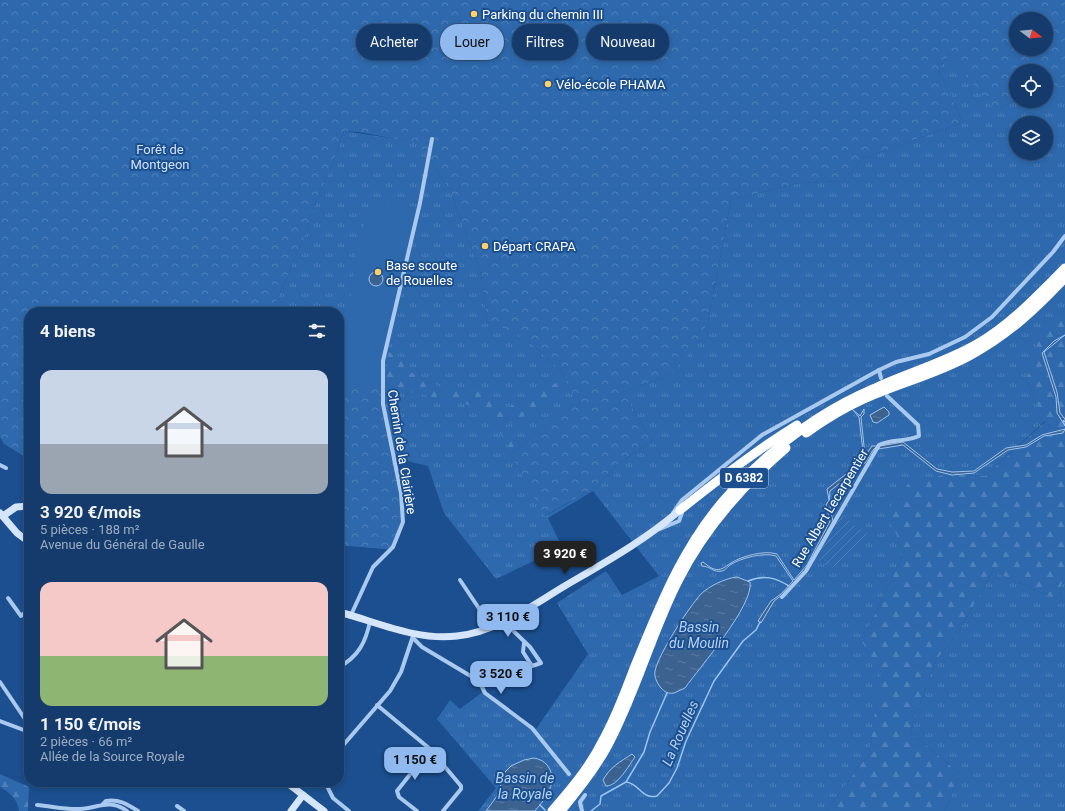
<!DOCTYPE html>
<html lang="fr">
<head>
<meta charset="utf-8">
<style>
  :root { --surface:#143b6b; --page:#214673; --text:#f1f3f6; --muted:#9dadc1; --line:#33557e; --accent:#90b9f0 }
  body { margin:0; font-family:Roboto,sans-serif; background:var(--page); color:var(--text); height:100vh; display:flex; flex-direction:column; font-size:15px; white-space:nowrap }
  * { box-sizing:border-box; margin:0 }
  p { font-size:13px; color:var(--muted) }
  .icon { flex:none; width:22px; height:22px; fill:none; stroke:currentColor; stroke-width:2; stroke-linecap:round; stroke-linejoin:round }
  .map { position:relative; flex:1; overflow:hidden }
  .sheet { position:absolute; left:24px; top:307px; width:320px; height:480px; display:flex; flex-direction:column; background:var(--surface); border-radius:16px; box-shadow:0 2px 6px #0003,0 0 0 1px var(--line) }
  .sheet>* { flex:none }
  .banner { position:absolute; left:356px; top:24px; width:380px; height:36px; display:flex; gap:8px }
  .needle { width:26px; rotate:106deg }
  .tools { position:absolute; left:1009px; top:12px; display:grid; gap:8px }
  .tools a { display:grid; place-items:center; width:44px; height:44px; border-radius:50%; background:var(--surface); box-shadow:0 2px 6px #0003,0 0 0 1px var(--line); font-size:20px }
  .price { position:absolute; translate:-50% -34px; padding:0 9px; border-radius:8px; background:var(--accent); color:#111; font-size:13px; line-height:26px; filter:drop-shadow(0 1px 2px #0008) }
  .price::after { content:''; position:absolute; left:50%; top:24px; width:12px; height:9px; margin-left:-6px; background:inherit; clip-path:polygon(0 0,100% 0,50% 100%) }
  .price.selected { background:#222; color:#fff }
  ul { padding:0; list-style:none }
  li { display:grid; align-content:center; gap:8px; height:212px; padding:0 16px }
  li span { display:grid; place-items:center; height:124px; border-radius:12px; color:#555 }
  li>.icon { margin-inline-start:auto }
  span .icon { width:72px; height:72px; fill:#fffc; stroke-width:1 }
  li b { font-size:17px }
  h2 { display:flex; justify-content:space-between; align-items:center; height:48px; padding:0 16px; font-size:17px }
  .tag { padding:0 14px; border-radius:18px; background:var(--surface); box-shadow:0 2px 6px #0003,0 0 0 1px var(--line); font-size:14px; line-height:36px }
  .tag.selected { background:var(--accent); color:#111 }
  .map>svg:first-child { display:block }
  .grass { fill:url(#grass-tufts); fill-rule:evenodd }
  .forest { fill:url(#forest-firs) }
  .park { fill:url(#park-crowns); fill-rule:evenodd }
  .garden { fill:url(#garden-furrows) }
  .pitch { fill:#2e69ad }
  .water { fill:url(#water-ripples); stroke:#9cc4f0 }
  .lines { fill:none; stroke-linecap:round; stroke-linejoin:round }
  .stream { stroke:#9cc4f0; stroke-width:1.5 }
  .street { stroke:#a9c9ee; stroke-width:4 }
  .secondary { stroke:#d6e6fa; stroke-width:7 }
  .highway { stroke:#fff; stroke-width:9 }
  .poi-dot { fill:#ffd166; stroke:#1b4f8f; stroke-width:1.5 }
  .labels { text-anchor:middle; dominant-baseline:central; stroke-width:4; stroke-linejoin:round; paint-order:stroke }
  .shield { fill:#1b4f8f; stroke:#bbcadd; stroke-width:1 }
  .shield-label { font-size:12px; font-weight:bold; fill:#fff }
  .poi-label { font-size:13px; fill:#fff; stroke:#1b4f8f; text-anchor:start }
  .park-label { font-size:13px; fill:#cfe3fa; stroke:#1b4f8f }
  .street-label { font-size:13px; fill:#fff; stroke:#1b4f8f }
  .water-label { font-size:14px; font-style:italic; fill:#b5d3f5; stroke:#1b4f8f }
</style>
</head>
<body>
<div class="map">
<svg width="1065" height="811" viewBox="0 0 1065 811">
  <defs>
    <pattern id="grass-tufts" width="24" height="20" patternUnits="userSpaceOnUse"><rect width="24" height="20" fill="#2e69ad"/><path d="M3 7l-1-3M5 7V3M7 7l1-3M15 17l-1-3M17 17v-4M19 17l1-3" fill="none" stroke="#4d80b9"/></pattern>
    <pattern id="forest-firs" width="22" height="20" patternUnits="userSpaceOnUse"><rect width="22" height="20" fill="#2e69ad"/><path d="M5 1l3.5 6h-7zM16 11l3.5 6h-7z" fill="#4d80b9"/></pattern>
    <pattern id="park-crowns" width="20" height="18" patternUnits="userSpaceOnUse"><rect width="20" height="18" fill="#2e69ad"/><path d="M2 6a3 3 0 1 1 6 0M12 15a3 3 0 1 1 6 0" fill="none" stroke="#4d80b9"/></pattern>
    <pattern id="garden-furrows" width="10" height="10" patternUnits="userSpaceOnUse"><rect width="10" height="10" fill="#2e69ad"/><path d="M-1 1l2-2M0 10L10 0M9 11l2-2" fill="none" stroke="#4d80b9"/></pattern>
    <pattern id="water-ripples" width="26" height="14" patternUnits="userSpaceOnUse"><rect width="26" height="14" fill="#3c6290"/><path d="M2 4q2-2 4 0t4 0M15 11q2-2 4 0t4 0" fill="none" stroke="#597aa1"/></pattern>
  </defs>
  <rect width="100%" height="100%" fill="#1b4f8f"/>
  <g class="grass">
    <path d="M949,55L1002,107L1016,100L1046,101V82L1056,86H1065V308L1060,314L1026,379L1045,421L985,476L947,474L905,550L862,642L882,671L869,754L826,811H478L496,788L437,719L450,700L460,709L484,691L536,729L588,654L557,603L606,571L622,595L659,576L593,491L548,518L562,547L496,579L444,513L428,466L400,459L397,463C405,498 411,514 394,548L386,549L339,545V312H272L306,232L315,204L332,166L344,131L429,144L427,156L450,190L481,274L487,322L520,335L524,341H529L562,372L577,402L510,454L545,516L595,488L614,467L652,441L623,392L671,375L708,322L731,200L799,183L843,181L862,159L963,122L938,70ZM1016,123H1046V153H1016Z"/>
    <polygon points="993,571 1060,601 1061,585 1065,581 1065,811 945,811 960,774 910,732 935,662 959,631"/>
  </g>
  <g class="forest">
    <polygon points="1065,308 1065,581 1061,585 1060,601 993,571 959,631 935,662 910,732 960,774 945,811 826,811 869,754 881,671 862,642 905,550 885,514 908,484 947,474 985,476 1045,422 1026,379 1039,352 1032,333 1060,314"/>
    <polygon points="388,352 400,357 410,372 445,389 462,388 477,390 494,405 490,410 498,413 560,381 565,391 505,426 514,446 509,449 495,423 456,397 433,402 427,400 427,395 385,388"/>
    <path d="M0,774L29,787L28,811H19C17,798 10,793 0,787Z"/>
  </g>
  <g class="park">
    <path d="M0,0H1065V86H1056L1046,82V71H1016V100L1002,107L991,106L949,55L938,70L963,122L862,159L843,181L799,183L731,200L708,322L693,349L671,375L623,392L652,441L614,467L595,488L544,516L510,454L576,402L562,372L529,341H524L519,335L487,322L481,274L450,190L418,143L359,132L344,131L332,166L315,204L306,232L272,312H29V459L4,444L0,437ZM1016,19H1046V49H1016Z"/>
    <polygon points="339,384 380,386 378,395 380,396 399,494 401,515 396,518 395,524 401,524 395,538 386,549 339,545"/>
  </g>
  <polygon class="garden" points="842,511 852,524 867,533 862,542 834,568 823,564 815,558"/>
  <polygon class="pitch" points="373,202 418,207 382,361 380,386 339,384 339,314 341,309 349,310 357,241"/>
  <g class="water">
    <circle cx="376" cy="279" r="7"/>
    <polygon points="1065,335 1044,352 1057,392 1060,413 1065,419 1065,422 1063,420 1065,426 1057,413 1056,397 1042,353 1054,341"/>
    <polygon points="884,407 889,412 889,415 877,423 873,422 870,415"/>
    <path d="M852,409L860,416L864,409V414L861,417L865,456L872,446H877L873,450L865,463L830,491C829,499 830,511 833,521L807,569L786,592L774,601L761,623L758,621L771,601L781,594L793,581L776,556C763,552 741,558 730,565C727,567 726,570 722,571C713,573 710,566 702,566L701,563L703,562C706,564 710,568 714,569C721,571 725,567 731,563C742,556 764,550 777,554L794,580L807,565L830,521L826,505L829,500L827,489L864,460L859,417Z"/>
    <polygon points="1065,429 1063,433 1044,436 1026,447 1008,450 974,473 952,475 936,471 903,445 878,449 880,446 903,442 937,469 952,472 974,471 1006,448 1026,445 1042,435"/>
    <path d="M737,577L750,582C754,605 700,667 685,688L674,693C668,694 665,692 661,688C657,683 654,677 655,671C659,653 689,607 701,594C709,586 726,578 737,577Z"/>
    <path d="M632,754L635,757C629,765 618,786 606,786L603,780C610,767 620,762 632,754Z"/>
    <path d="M534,758C539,759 544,761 547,765C560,781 545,799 535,811H486L497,796L505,772L511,766L524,760Z"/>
  </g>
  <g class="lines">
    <g class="stream">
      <path d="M748,581C764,574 776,578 789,586"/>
      <polyline points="626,782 644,752 650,732 667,693"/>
      <polyline points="540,805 545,810"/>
      <path d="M591,811L600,804L601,796L626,782C639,783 642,800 657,796L669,783L677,768L686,741L714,681L743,641L756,630L760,622"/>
    </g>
    <g class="street">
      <polyline points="879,370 881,378"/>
      <polyline points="0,465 6,468"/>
      <polyline points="673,513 682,500 762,435 879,370 896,362 929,354 965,337 992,317 1053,252 1065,236"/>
      <polyline points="660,529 679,521 682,513 679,510"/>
      <polyline points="460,580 488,622 488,629"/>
      <path d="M782,597L806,571L879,445C891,439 906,442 919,436L918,425L887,396"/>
      <polyline points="8,598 21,616 29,609"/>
      <polyline points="351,615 373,567 393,547 403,522 401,493 383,404 383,361 420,203 432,139"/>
      <polyline points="504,622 530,647 541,663 532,666 523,652 524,643"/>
      <polyline points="413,638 422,647 479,681 485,693 532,728 569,774"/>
      <path d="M339,667C358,657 366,642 370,621"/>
      <polyline points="0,682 29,725"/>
      <polyline points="377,705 430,749 461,786 461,789 443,811"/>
      <polyline points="0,721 29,732"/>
      <polyline points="339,750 390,691 401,672 413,636"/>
      <polyline points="325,782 333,798 349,811"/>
      <path d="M103,804L106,801C119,799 127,804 138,811"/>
      <path d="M37,805C51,806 66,810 80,809C99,808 109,798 127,811"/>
      <polyline points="177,806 184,811"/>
      <polyline points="417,811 399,797 397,791 430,749"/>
      <polyline points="582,811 580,802 585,795"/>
    </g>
    <g class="secondary">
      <polyline points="0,513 17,533 29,542"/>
      <polyline points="3,516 16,507 29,506"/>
      <path d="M339,612C377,622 417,641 457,636C496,632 530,607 563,587C604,563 644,541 680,510"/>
      <polyline points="286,782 324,811"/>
      <polyline points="291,811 303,795"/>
    </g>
    <g class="highway">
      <path d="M806,433C823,421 844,408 864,399C899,383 937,374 971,355C1008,335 1037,308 1065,278"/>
      <path d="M680,510C718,480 755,451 797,425"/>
      <path d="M552,811C571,789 589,768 602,742C615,719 624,695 633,671C659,607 684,542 732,491C772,448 819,412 873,389C907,373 944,363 977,344C1011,324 1037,296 1065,268"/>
      <path d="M561,811C578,790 595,769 608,745C636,693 651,634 678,581C704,529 742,486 786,448"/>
    </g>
  </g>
  <g class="poi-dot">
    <circle cx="474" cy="14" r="4"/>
    <circle cx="548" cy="84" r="4"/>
    <circle cx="485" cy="246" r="4"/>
    <circle cx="378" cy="272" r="4"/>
  </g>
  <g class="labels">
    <rect class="shield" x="720" y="468" width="48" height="20" rx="3"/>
    <g class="shield-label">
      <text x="744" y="478">D 6382</text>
    </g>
    <g class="poi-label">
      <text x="482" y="14">Parking du chemin III</text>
      <text x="556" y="84">Vélo-école PHAMA</text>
      <text x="493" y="246">Départ CRAPA</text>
      <text x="386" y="265">Base scoute<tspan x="386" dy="15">de Rouelles</tspan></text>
    </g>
    <g class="park-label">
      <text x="160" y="149">Forêt de<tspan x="160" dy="15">Montgeon</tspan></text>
    </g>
    <g class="street-label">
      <text transform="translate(402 452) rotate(81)">Chemin de la Clairière</text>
      <text transform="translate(830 508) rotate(-59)">Rue Albert Lecarpentier</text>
    </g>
    <g class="water-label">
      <text x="699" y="627">Bassin<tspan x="699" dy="16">du Moulin</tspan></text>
      <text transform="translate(680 733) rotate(-66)">La Rouelles</text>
      <text x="525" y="778">Bassin de<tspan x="525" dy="16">la Royale</tspan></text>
    </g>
  </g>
</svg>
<div class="tools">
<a><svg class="needle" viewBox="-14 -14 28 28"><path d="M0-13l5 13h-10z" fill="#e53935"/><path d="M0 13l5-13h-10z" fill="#9dadc1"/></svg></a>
<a><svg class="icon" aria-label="locate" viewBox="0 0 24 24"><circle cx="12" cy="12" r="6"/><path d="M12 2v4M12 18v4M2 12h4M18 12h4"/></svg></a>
<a><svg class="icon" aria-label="layers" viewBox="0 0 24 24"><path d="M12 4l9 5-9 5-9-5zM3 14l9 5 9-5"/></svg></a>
</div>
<b class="price selected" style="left:565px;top:575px">3 920 €</b>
<b class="price" style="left:508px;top:638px">3 110 €</b>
<b class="price" style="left:501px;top:695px">3 520 €</b>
<b class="price" style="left:415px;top:781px">1 150 €</b>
<div class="banner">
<a class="tag">Acheter</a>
<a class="tag selected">Louer</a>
<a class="tag">Filtres</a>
<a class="tag">Nouveau</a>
</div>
<section class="sheet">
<h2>4 biens<svg class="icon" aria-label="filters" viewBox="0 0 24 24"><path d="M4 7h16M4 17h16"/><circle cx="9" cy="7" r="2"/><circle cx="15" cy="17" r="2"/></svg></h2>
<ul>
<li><span style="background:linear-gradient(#c9d6e8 60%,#9aa5b1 0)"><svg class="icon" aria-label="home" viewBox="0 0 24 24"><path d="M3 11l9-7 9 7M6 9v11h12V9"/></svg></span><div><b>3 920 €/mois</b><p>5 pièces · 188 m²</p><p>Avenue du Général de Gaulle</p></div></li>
<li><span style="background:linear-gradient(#f6c9c9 60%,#8fb573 0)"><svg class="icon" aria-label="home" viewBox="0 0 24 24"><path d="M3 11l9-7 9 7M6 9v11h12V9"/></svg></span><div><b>1 150 €/mois</b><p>2 pièces · 66 m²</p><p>Allée de la Source Royale</p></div></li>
</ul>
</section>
</div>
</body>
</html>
